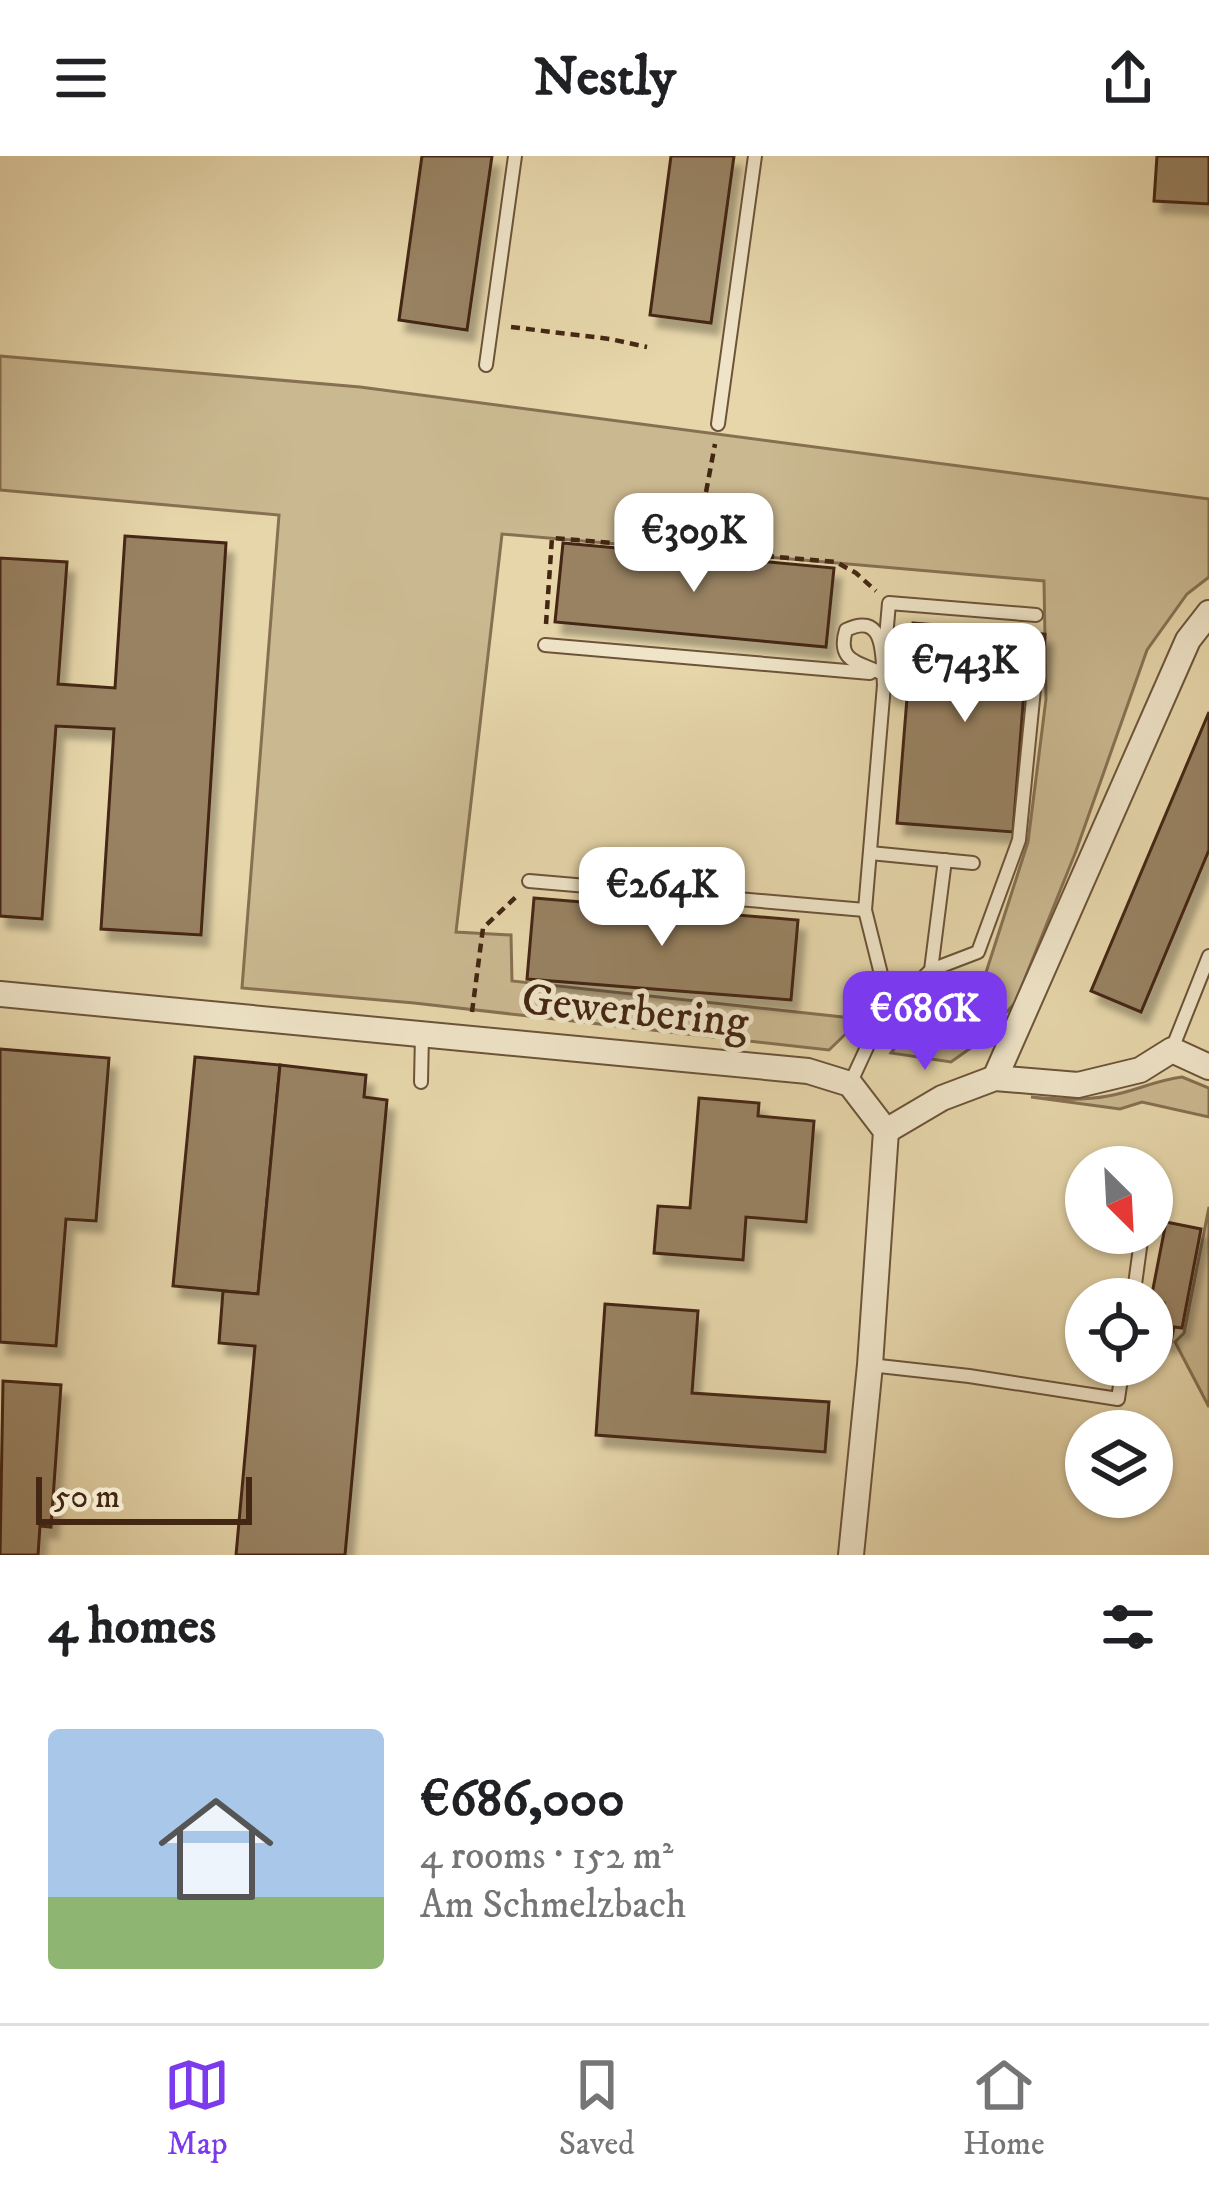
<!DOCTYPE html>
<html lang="en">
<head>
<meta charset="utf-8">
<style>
  :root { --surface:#fff; --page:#f6f6f6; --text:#202124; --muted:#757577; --line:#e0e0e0; --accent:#7c3aed }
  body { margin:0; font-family:"IM FELL DW Pica",serif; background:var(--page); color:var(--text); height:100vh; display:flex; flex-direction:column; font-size:45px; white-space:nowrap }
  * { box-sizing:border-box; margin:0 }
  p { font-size:39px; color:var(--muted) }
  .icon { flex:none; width:66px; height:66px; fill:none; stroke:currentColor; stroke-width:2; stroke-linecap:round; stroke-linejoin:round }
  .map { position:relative; height:1399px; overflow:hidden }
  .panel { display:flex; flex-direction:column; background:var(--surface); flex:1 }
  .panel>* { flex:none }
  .needle { width:78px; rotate:156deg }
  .buttons { position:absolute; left:1065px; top:990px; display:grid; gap:24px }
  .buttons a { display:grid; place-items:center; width:108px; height:108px; border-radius:50%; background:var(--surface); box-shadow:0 3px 9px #0004; font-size:60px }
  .scale { position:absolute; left:36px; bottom:30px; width:216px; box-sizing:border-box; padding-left:12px; border:6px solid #442713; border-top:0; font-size:33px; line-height:42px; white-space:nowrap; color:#442713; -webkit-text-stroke:9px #efe4c8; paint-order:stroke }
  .price { position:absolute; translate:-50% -102px; padding:0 27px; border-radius:24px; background:#fff; color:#222; font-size:39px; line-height:78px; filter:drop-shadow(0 3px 6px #0008) }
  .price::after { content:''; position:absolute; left:50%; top:72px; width:36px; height:27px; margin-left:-18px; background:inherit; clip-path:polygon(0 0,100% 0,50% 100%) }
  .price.current { background:var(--accent); color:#fff }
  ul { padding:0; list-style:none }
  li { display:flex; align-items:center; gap:36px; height:300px; padding:0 48px }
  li+li { border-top:3px solid var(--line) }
  li span { display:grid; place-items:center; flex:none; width:336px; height:240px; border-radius:12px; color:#555 }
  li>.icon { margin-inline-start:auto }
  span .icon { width:144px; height:144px; fill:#fffc; stroke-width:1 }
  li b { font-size:51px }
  h2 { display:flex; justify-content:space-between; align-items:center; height:144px; padding:0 48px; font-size:51px }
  header { display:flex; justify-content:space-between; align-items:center; height:156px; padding:0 48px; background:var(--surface); font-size:54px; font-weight:800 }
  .menu { display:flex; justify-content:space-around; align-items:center; height:168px; border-top:3px solid var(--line); background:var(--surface); font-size:33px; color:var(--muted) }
  .menu a { display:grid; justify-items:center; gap:6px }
  .menu .current { color:var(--accent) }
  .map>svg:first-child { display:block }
  .green { fill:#cab890; stroke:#877052; stroke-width:3 }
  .building { fill:#988262; stroke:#442713; stroke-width:3; filter:url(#shadow) }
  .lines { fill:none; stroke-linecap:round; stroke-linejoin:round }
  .service-casing { stroke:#6c5339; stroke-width:16 }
  .minor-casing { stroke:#6c5339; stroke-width:28 }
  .path { stroke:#442713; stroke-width:4.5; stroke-dasharray:9 6; stroke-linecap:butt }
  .service { stroke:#efe4c8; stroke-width:12 }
  .minor { stroke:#efe4c8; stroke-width:24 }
  .labels { text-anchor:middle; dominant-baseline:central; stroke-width:10; stroke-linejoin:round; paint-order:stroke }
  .street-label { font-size:45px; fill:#442713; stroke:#efe4c8 }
</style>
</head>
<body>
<header><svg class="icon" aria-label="menu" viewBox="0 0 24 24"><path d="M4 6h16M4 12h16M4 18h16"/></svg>Nestly<svg class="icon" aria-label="share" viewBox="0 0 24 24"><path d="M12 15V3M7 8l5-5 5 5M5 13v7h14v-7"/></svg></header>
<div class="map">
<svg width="1209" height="1399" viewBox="0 0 1209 1399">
  <defs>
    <filter id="shadow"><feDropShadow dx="7" dy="11" stdDeviation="3" flood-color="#0004"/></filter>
  </defs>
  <rect width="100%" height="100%" fill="#e6d6aa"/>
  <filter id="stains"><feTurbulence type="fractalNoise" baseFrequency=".00167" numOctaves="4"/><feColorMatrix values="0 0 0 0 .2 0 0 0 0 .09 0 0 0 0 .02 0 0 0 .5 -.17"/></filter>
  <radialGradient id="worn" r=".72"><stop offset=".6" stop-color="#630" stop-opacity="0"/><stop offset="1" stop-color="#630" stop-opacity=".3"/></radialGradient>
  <g class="green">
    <polygon points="0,200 360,231 1209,343 1209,421 1187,438 1147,494 1076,695 1015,847 979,886 951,906 891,897 910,871 944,862 980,835 1028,686 1046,543 1044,425 502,378 456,776 511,779 512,825 861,863 829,894 414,847 242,832 279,359 0,334"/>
    <path d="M1182,921L1209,932V961L1142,946L1120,953L1031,941C1056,943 1082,945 1108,940C1133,936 1156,924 1182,921Z"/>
    <polygon points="1209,1051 1209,1251 1175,1186 1184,1177"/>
  </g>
  <g class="building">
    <polygon points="422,0 492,0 467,174 399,164"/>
    <polygon points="671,0 734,0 711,167 650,159"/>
    <polygon points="1157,0 1209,0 1209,48 1154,45"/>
    <polygon points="125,380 226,387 201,779 101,773 114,573 56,570 42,763 0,760 0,402 67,406 58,528 115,532"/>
    <polygon points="563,387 834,412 826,491 555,466"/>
    <polygon points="913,467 1045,478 1042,525 1025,523 1013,676 897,667"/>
    <polygon points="1209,556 1209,694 1141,856 1091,835"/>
    <polygon points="534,742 798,764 791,844 527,823"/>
    <polygon points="0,893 109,902 96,1065 66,1063 56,1190 0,1186"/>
    <polygon points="195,901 280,909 258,1138 173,1130"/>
    <polygon points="280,909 366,919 364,941 387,944 345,1399 236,1399 255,1190 219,1187 223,1135 258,1138"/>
    <polygon points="699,942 759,947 758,960 814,965 806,1066 746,1061 743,1104 654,1097 658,1050 690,1052"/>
    <polygon points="1166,1066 1201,1073 1182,1172 1174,1171 1171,1186 1152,1182 1152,1160 1161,1162 1164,1147 1151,1143"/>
    <polygon points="605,1148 698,1155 692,1237 829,1246 825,1296 596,1279"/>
    <polygon points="3,1225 61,1229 51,1371 40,1370 38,1399 0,1399"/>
  </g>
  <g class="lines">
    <defs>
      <g id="service">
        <polyline points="486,209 515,0"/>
        <polyline points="718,268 755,0"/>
        <polyline points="545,489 870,517"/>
        <polyline points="885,493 889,447 1036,459"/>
        <polyline points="870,697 973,707"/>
        <polyline points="529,725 865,754"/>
        <polyline points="931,814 978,796 1019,684 1034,533"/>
        <polyline points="880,863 931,814 945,704"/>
        <polyline points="1172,893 1209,800"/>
        <polyline points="421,926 422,878"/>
        <path d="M850,928L880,863L882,822L865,754L884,529C882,504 887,454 846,474C836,507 860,506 883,518"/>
        <polyline points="1133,1143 1142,1077"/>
        <polyline points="870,1209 969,1220 1118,1243 1123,1209"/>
      </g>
      <g id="minor">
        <polyline points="0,838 808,915 850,928 886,975 870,1209 851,1399"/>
        <polyline points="995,922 1188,484 1209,457"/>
        <polyline points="886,975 942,942 995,922 1078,929 1140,914 1172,894 1209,911"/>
      </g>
    </defs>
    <use href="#service" class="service-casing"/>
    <use href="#minor" class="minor-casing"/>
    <g class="path">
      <polyline points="511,171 610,183 647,191"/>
      <polyline points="695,395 715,288"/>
      <polyline points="546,468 552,382 836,406 856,417 876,435"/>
      <polyline points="472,856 483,772 518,739"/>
    </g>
    <use href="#service" class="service"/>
    <use href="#minor" class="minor"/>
  </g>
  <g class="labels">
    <g class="street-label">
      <text transform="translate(635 856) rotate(6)">Gewerbering</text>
    </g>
  </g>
  <rect width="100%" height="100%" filter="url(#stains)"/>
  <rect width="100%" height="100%" fill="url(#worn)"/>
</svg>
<div class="buttons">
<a><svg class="needle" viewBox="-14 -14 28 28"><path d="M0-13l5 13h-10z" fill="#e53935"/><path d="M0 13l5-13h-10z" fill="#757577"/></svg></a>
<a><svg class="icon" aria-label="locate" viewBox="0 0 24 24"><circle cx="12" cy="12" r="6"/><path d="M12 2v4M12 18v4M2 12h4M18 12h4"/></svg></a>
<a><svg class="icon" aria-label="layers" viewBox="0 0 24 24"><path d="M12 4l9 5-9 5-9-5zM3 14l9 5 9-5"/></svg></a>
</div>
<div class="scale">50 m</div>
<b class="price" style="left:694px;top:439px">€309K</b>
<b class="price" style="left:965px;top:569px">€743K</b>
<b class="price" style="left:662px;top:793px">€264K</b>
<b class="price current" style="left:925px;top:917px">€686K</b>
</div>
<section class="panel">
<h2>4 homes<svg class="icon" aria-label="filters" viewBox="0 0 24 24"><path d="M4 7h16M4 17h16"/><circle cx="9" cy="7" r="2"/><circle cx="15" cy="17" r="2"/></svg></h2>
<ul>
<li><span style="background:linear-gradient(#a9c7e8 70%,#8fb573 0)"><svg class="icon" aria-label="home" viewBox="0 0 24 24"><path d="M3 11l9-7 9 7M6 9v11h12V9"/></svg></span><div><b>€686,000</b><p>4 rooms · 152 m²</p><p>Am Schmelzbach</p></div></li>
</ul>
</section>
<nav class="menu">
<a class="current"><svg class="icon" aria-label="map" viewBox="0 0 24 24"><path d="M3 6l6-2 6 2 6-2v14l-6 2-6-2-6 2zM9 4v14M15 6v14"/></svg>Map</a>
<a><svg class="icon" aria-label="saved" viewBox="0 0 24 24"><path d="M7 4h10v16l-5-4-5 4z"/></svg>Saved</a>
<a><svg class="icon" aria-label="home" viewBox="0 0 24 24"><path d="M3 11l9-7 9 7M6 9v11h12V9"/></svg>Home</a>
</nav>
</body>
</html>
